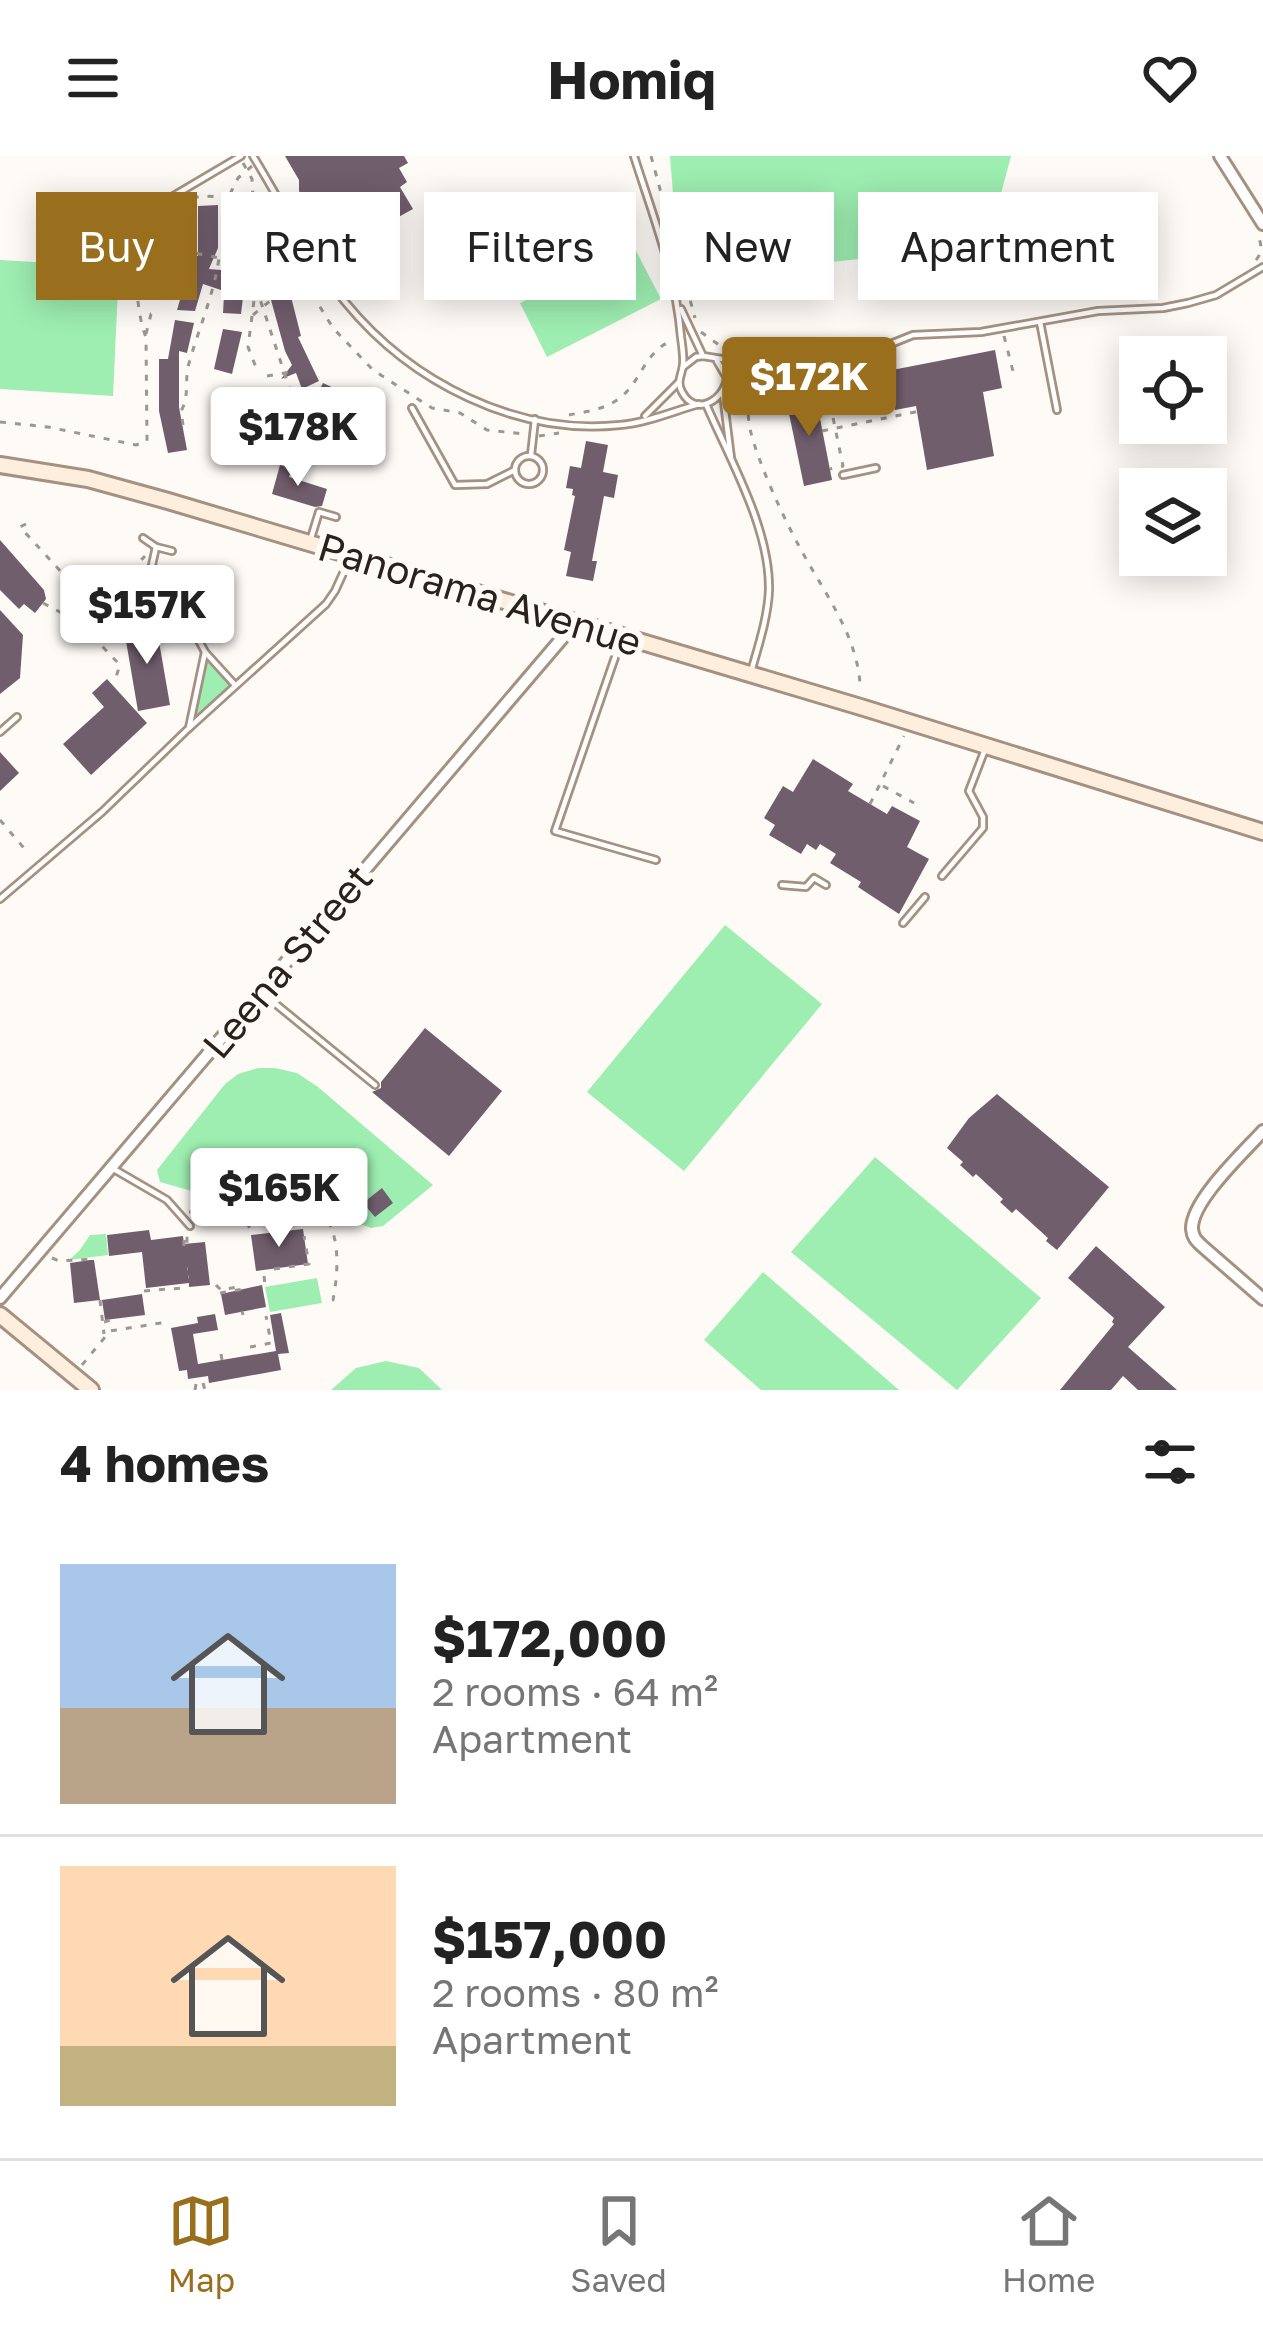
<!DOCTYPE html>
<html lang="en">
<head>
<meta charset="utf-8">
<style>
  :root { --surface:#fff; --page:#f2f2f2; --text:#222; --muted:#767676; --line:#e0e0e0; --accent:#996e1c }
  body { margin:0; font-family:"Golos Text",sans-serif; background:var(--page); color:var(--text); height:100vh; display:flex; flex-direction:column; font-size:45px; white-space:nowrap }
  * { box-sizing:border-box; margin:0 }
  p { font-size:39px; color:var(--muted) }
  .icon { flex:none; width:66px; height:66px; fill:none; stroke:currentColor; stroke-width:2; stroke-linecap:round; stroke-linejoin:round }
  .map { position:relative; height:1234px; overflow:hidden }
  .sheet { display:flex; flex-direction:column; background:var(--surface); flex:1 }
  .sheet>* { flex:none }
  .banner { position:absolute; left:36px; top:36px; width:1191px; height:108px; display:flex; gap:24px }
  .tools { position:absolute; left:1119px; top:180px; display:grid; gap:24px }
  .tools a { display:grid; place-items:center; width:108px; height:108px; border-radius:0px; background:var(--surface); box-shadow:0 6px 30px #0003; font-size:60px }
  .price { position:absolute; translate:-50% -102px; padding:0 27px; border-radius:12px; background:#fff; color:#222; font-size:39px; line-height:78px; filter:drop-shadow(0 3px 6px #0008) }
  .price::after { content:''; position:absolute; left:50%; top:72px; width:36px; height:27px; margin-left:-18px; background:inherit; clip-path:polygon(0 0,100% 0,50% 100%) }
  .price.selected { background:var(--accent); color:#fff }
  ul { padding:0; list-style:none }
  li { display:flex; align-items:center; gap:36px; height:300px; padding:0 60px }
  li+li { border-top:3px solid var(--line) }
  li span { display:grid; place-items:center; flex:none; width:336px; height:240px; border-radius:0px; color:#555 }
  li>.icon { margin-inline-start:auto }
  span .icon { width:144px; height:144px; fill:#fffc; stroke-width:1 }
  li b { font-size:51px }
  h2 { display:flex; justify-content:space-between; align-items:center; height:144px; padding:0 60px; font-size:51px }
  .tag { padding:0 42px; border-radius:0px; background:var(--surface); box-shadow:0 6px 30px #0003; font-size:42px; line-height:108px }
  .tag.selected { background:var(--accent); color:#fff }
  header { display:flex; justify-content:space-between; align-items:center; height:156px; padding:0 60px; background:var(--surface); font-size:54px; font-weight:700 }
  .dock { display:flex; justify-content:space-around; align-items:center; height:168px; border-top:3px solid var(--line); background:var(--surface); font-size:33px; color:var(--muted) }
  .dock a { display:grid; justify-items:center; gap:6px }
  .dock .selected { color:var(--accent) }
  .map>svg:first-child { display:block }
  .green { fill:#9eeeb1 }
  .building { fill:#715e6d }
  .lines { fill:none; stroke-linecap:round; stroke-linejoin:round }
  .lane-casing { stroke:#a59181; stroke-width:10 }
  .street-casing { stroke:#a59181; stroke-width:16 }
  .secondary-casing { stroke:#a59181; stroke-width:20 }
  .path { stroke:#9d9792; stroke-width:3; stroke-dasharray:6 9; stroke-linecap:butt }
  .lane { stroke:#fff; stroke-width:4.5 }
  .street { stroke:#fff; stroke-width:10 }
  .secondary { stroke:#feeedd; stroke-width:14 }
  .labels { text-anchor:middle; dominant-baseline:central; stroke-width:12; stroke-linejoin:round; paint-order:stroke }
  .street-label { font-size:39px; fill:#29211b; stroke:#fefaf6 }
</style>
</head>
<body>
<header><svg class="icon" aria-label="menu" viewBox="0 0 24 24"><path d="M4 6h16M4 12h16M4 18h16"/></svg>Homiq<svg class="icon" aria-label="heart" viewBox="0 0 24 24"><path d="M12 20l-8-8c-3-5 5-10 8-4 3-6 11-1 8 4z"/></svg></header>
<div class="map">
<svg width="1263" height="1234" viewBox="0 0 1263 1234">
  <rect width="100%" height="100%" fill="#fefaf6"/>
  <g class="green">
    <polygon points="670,0 1011,0 987,90 724,117 708,111 690,97 673,38"/>
    <polygon points="607,60 620,84 571,110 558,85"/>
    <polygon points="549,89 562,113 513,139 500,114"/>
    <polygon points="633,89 661,143 547,201 520,147"/>
    <polygon points="0,104 119,111 113,240 0,233"/>
    <polygon points="205,496 236,530 189,572"/>
    <polygon points="725,769 822,848 684,1015 587,936"/>
    <polygon points="258,912 275,912 297,917 318,931 433,1029 383,1070 371,1072 349,1064 335,1046 309,1035 195,1036 160,1026 157,1014 225,928 238,918"/>
    <polygon points="875,1001 1041,1142 957,1234 791,1096"/>
    <polygon points="106,1078 108,1099 69,1104 79,1095 90,1079"/>
    <polygon points="763,1116 899,1234 761,1234 704,1184"/>
    <polygon points="317,1122 322,1147 270,1156 265,1131"/>
    <polygon points="386,1205 419,1212 442,1234 331,1234 356,1212"/>
  </g>
  <g class="building">
    <polygon points="285,0 404,0 408,7 399,12 407,26 400,31 413,53 335,96 326,63 321,65 313,51 309,54 304,47 299,35 299,24"/>
    <polygon points="218,49 218,92 209,113 246,116 241,158 223,157 224,139 221,139 221,134 203,128 195,155 177,154 193,99 198,100 198,50"/>
    <polygon points="36,76 78,76 77,89 37,88"/>
    <polygon points="264,88 288,129 301,180 298,181 319,225 302,233 296,217 281,223 292,209 285,195 271,144 275,143 248,97"/>
    <polygon points="175,164 194,167 187,197 179,195 179,251 187,294 168,297 159,255 159,203 168,203"/>
    <polygon points="223,173 242,176 232,218 214,213"/>
    <polygon points="995,194 1002,232 983,236 994,300 927,314 916,250 895,254 887,215"/>
    <polygon points="323,227 362,245 355,260 314,244"/>
    <polygon points="815,237 832,324 804,330 786,243"/>
    <polygon points="586,285 608,289 603,316 618,319 614,342 604,340 592,405 597,405 593,425 566,420 571,396 564,394 575,340 572,339 573,333 566,332 570,310 581,312"/>
    <polygon points="280,309 292,313 289,321 327,333 322,350 315,351 272,338"/>
    <polygon points="0,384 44,434 46,443 35,457 24,448 19,453 0,434"/>
    <polygon points="0,454 23,479 20,522 0,538"/>
    <polygon points="143,461 146,476 157,474 170,549 138,555 125,479 134,478 132,463"/>
    <polygon points="107,523 147,567 91,619 63,588 104,551 92,537"/>
    <polygon points="0,596 19,617 0,635"/>
    <polygon points="813,603 853,628 848,635 887,658 892,650 920,665 907,691 929,703 899,758 858,731 861,726 830,707 836,698 820,688 816,694 807,688 801,698 769,679 775,669 764,662 783,630 793,636"/>
    <polygon points="425,872 502,935 449,1000 372,936 381,932 381,926"/>
    <polygon points="997,938 1109,1031 1057,1094 1046,1085 1048,1082 1016,1053 1012,1057 1000,1046 1003,1043 976,1018 973,1021 960,1009 963,1006 947,992 969,962"/>
    <polygon points="382,1032 393,1047 375,1061 363,1047"/>
    <polygon points="303,1073 308,1108 256,1115 251,1079"/>
    <polygon points="149,1074 151,1084 183,1080 184,1088 205,1086 210,1129 189,1131 189,1127 146,1132 142,1096 109,1100 107,1079"/>
    <polygon points="1096,1090 1165,1151 1128,1191 1177,1234 1138,1234 1123,1220 1111,1234 1060,1234 1114,1168 1112,1166 1114,1162 1068,1122"/>
    <polygon points="90,1104 94,1104 100,1144 74,1147 70,1107"/>
    <polygon points="262,1129 266,1151 225,1159 221,1138"/>
    <polygon points="142,1138 145,1159 105,1164 102,1144"/>
    <polygon points="281,1157 289,1197 278,1198 281,1214 209,1227 208,1220 188,1223 187,1214 179,1215 171,1172 198,1167 197,1161 215,1158 218,1174 193,1178 198,1208 276,1195 270,1159"/>
  </g>
  <g class="lines">
    <defs>
      <g id="lane">
        <path d="M253,0C283,49 309,103 346,147C411,226 516,280 620,269C646,267 674,255 699,248"/>
        <path d="M634,0C653,60 676,118 681,181C682,189 684,200 683,209C682,219 676,225 682,236C695,261 724,245 727,222L717,205"/>
        <polyline points="122,75 131,65 241,0"/>
        <polyline points="681,153 703,200"/>
        <polyline points="1040,166 1057,254"/>
        <polyline points="683,211 696,201 703,200 772,211 826,208 853,203 913,179 981,176 1098,155 1163,152 1188,147 1216,139 1263,111"/>
        <polyline points="727,229 745,219 766,212"/>
        <polyline points="723,238 731,302"/>
        <path d="M706,248C730,304 770,372 769,434C768,461 758,491 751,516"/>
        <polyline points="412,252 455,329 487,328 515,314"/>
        <polyline points="645,260 679,226"/>
        <polyline points="531,299 535,263"/>
        <circle cx="529" cy="314" r="14"/>
        <polyline points="843,319 876,312"/>
        <polyline points="143,382 156,391 172,395"/>
        <polyline points="311,382 319,356 336,361"/>
        <polyline points="153,427 152,409 156,391"/>
        <polyline points="195,477 205,496 235,529"/>
        <polyline points="622,481 555,675 656,704"/>
        <polyline points="189,572 205,496"/>
        <polyline points="0,576 17,561"/>
        <polyline points="942,720 983,672 983,661 969,635 984,596"/>
        <polyline points="782,729 806,731 814,722 826,729"/>
        <polyline points="0,743 102,656 189,572 326,448 335,435 350,402"/>
        <polyline points="903,767 925,741"/>
        <polyline points="261,836 375,929"/>
        <polyline points="112,1012 167,1044 190,1070"/>
      </g>
      <g id="street">
        <polyline points="1220,0 1263,68"/>
        <path d="M1263,975C1245,995 1191,1045 1192,1073C1193,1082 1196,1084 1202,1090L1263,1143"/>
        <polyline points="0,1142 575,467"/>
      </g>
      <g id="secondary">
        <polyline points="0,309 88,323 168,345 864,552 1263,676"/>
        <polyline points="0,1159 91,1234"/>
      </g>
    </defs>
    <use href="#lane" class="lane-casing"/>
    <use href="#street" class="street-casing"/>
    <use href="#secondary" class="secondary-casing"/>
    <g class="path">
      <polyline points="651,0 695,162"/>
      <polyline points="243,7 252,23 253,42 333,172 373,214 432,252 460,257 487,274 524,278"/>
      <polyline points="252,10 238,22 231,36 229,47 234,93 256,129 248,191 257,214"/>
      <polyline points="179,48 200,40 230,41"/>
      <polyline points="167,91 219,102 233,94"/>
      <path d="M1256,104C1263,96 1262,87 1256,76"/>
      <polyline points="256,131 291,237 301,244 314,244"/>
      <polyline points="253,159 287,131 304,129"/>
      <polyline points="701,176 719,189 739,197"/>
      <polyline points="146,178 151,158 157,156"/>
      <polyline points="1004,180 1015,223"/>
      <polyline points="824,218 843,310 830,313"/>
      <polyline points="267,220 291,216"/>
      <path d="M746,229C748,245 747,261 751,277C759,308 783,361 799,390C822,434 856,476 860,527"/>
      <polyline points="794,242 793,238 789,239 785,222 802,219"/>
      <path d="M569,259C583,256 603,254 617,244C641,228 643,197 671,185"/>
      <path d="M0,266L48,271L136,289L147,285L146,181C136,159 132,92 139,70"/>
      <path d="M183,269L181,255C190,240 184,224 189,207C199,172 214,138 219,102"/>
      <polyline points="822,275 925,254"/>
      <polyline points="539,280 559,277"/>
      <polyline points="26,368 20,371 75,431 79,461"/>
      <polyline points="43,447 79,466 120,509 116,521"/>
      <polyline points="69,480 145,400"/>
      <polyline points="883,630 914,647"/>
      <polyline points="870,648 904,580"/>
      <polyline points="0,664 29,698"/>
      <polyline points="246,1037 246,1067 255,1078"/>
      <path d="M321,1040L317,1049C341,1073 339,1112 333,1144L326,1145"/>
      <polyline points="189,1056 317,1049"/>
      <polyline points="184,1090 184,1080 187,1079 187,1088"/>
      <polyline points="52,1102 59,1105 94,1103"/>
      <polyline points="187,1113 188,1113"/>
      <polyline points="274,1113 309,1108 304,1080"/>
      <polyline points="264,1120 265,1128"/>
      <polyline points="188,1121 189,1121"/>
      <polyline points="216,1129 221,1134 243,1130"/>
      <polyline points="144,1135 182,1132"/>
      <polyline points="220,1137 244,1133"/>
      <polyline points="100,1144 104,1178"/>
      <polyline points="242,1155 243,1159"/>
      <polyline points="104,1166 115,1163"/>
      <polyline points="250,1191 271,1187 266,1160"/>
      <polyline points="221,1198 222,1204"/>
      <polyline points="82,1209 110,1175 167,1166"/>
      <polyline points="203,1227 205,1234"/>
      <polyline points="195,1234 196,1228"/>
    </g>
    <use href="#lane" class="lane"/>
    <use href="#street" class="street"/>
    <use href="#secondary" class="secondary"/>
  </g>
  <g class="labels">
    <g class="street-label">
      <text transform="translate(480 438) rotate(17)">Panorama Avenue</text>
      <text transform="translate(287 805) rotate(-50)">Leena Street</text>
    </g>
  </g>
</svg>
<div class="tools">
<a><svg class="icon" aria-label="locate" viewBox="0 0 24 24"><circle cx="12" cy="12" r="6"/><path d="M12 2v4M12 18v4M2 12h4M18 12h4"/></svg></a>
<a><svg class="icon" aria-label="layers" viewBox="0 0 24 24"><path d="M12 4l9 5-9 5-9-5zM3 14l9 5 9-5"/></svg></a>
</div>
<b class="price selected" style="left:809px;top:283px">$172K</b>
<b class="price" style="left:298px;top:333px">$178K</b>
<b class="price" style="left:147px;top:511px">$157K</b>
<b class="price" style="left:279px;top:1094px">$165K</b>
<div class="banner">
<a class="tag selected">Buy</a>
<a class="tag">Rent</a>
<a class="tag">Filters</a>
<a class="tag">New</a>
<a class="tag">Apartment</a>
</div>
</div>
<section class="sheet">
<h2>4 homes<svg class="icon" aria-label="filters" viewBox="0 0 24 24"><path d="M4 7h16M4 17h16"/><circle cx="9" cy="7" r="2"/><circle cx="15" cy="17" r="2"/></svg></h2>
<ul>
<li><span style="background:linear-gradient(#a9c7e8 60%,#b9a48a 0)"><svg class="icon" aria-label="home" viewBox="0 0 24 24"><path d="M3 11l9-7 9 7M6 9v11h12V9"/></svg></span><div><b>$172,000</b><p>2 rooms · 64 m²</p><p>Apartment</p></div></li>
<li><span style="background:linear-gradient(#ffd9b3 75%,#c2b280 0)"><svg class="icon" aria-label="home" viewBox="0 0 24 24"><path d="M3 11l9-7 9 7M6 9v11h12V9"/></svg></span><div><b>$157,000</b><p>2 rooms · 80 m²</p><p>Apartment</p></div></li>
</ul>
</section>
<nav class="dock">
<a class="selected"><svg class="icon" aria-label="map" viewBox="0 0 24 24"><path d="M3 6l6-2 6 2 6-2v14l-6 2-6-2-6 2zM9 4v14M15 6v14"/></svg>Map</a>
<a><svg class="icon" aria-label="saved" viewBox="0 0 24 24"><path d="M7 4h10v16l-5-4-5 4z"/></svg>Saved</a>
<a><svg class="icon" aria-label="home" viewBox="0 0 24 24"><path d="M3 11l9-7 9 7M6 9v11h12V9"/></svg>Home</a>
</nav>
</body>
</html>
